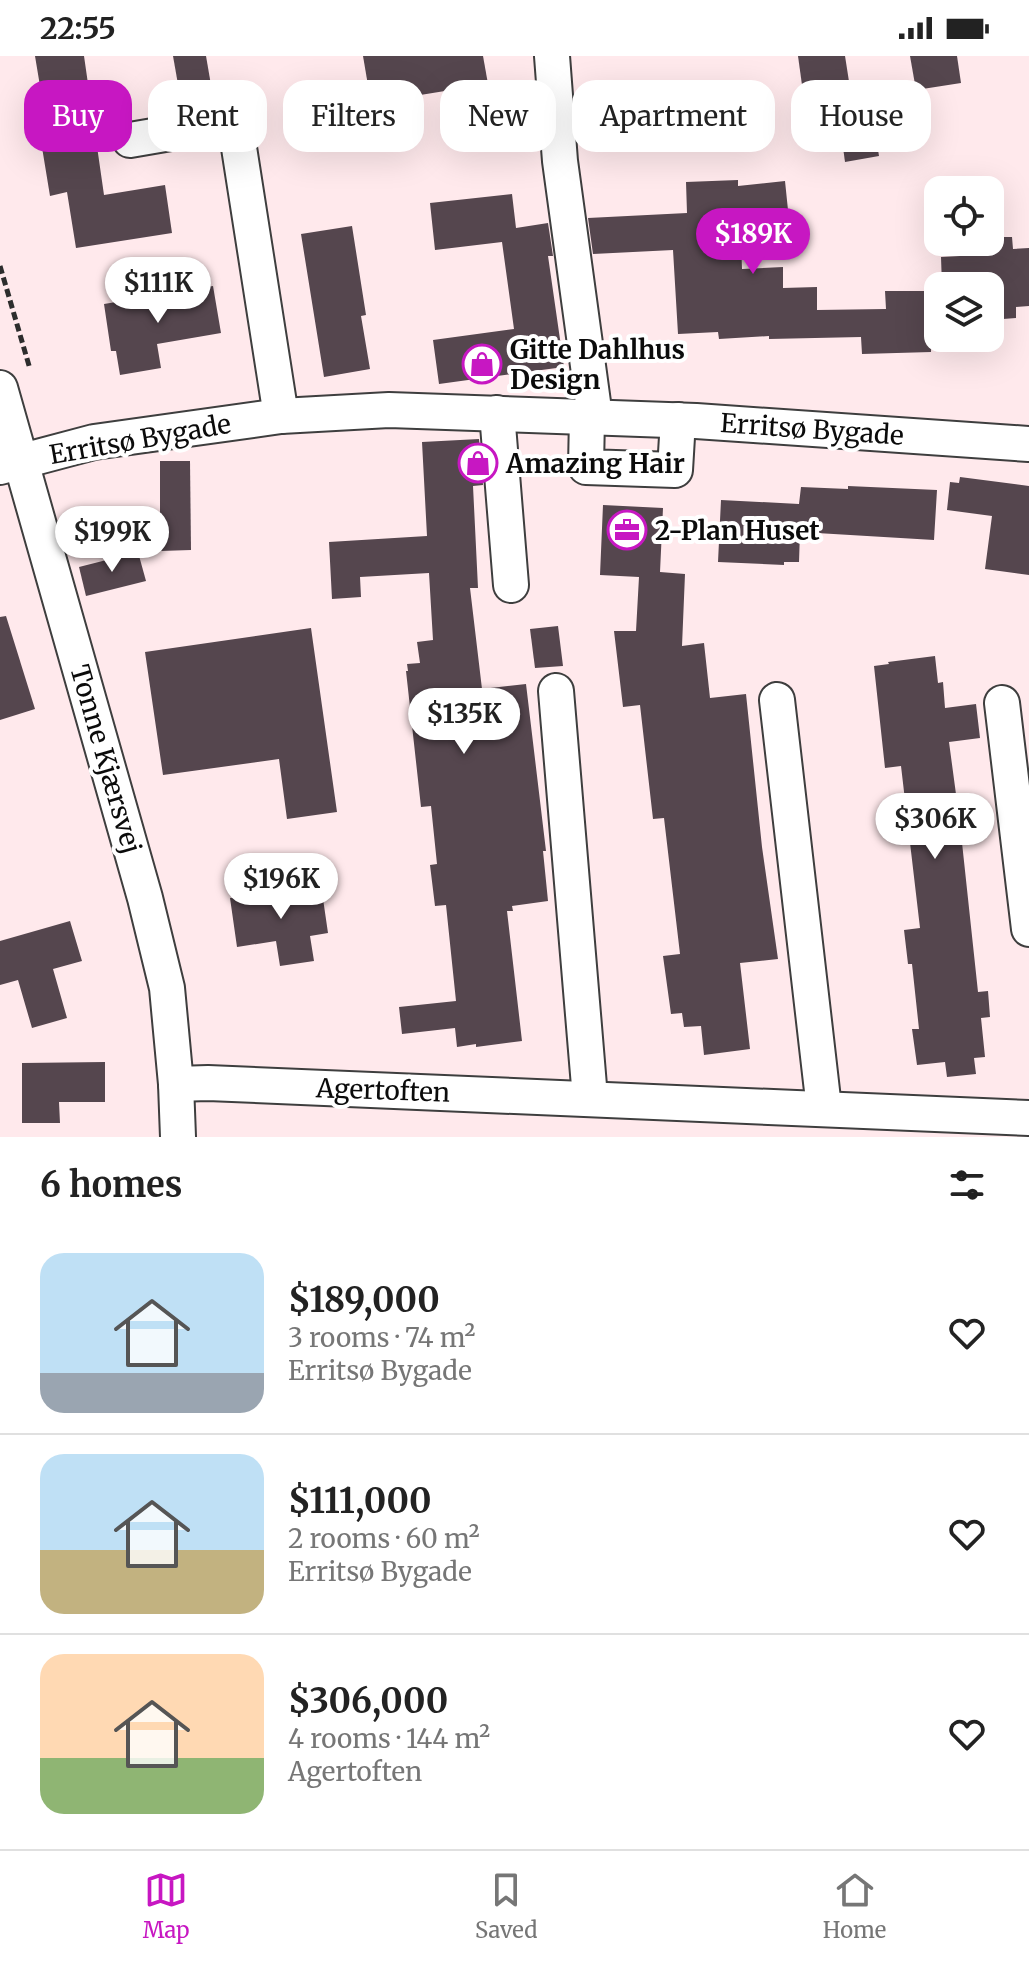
<!DOCTYPE html>
<html lang="en">
<head>
<meta charset="utf-8">
<style>
  :root { --surface:#fff; --page:#f2f2f2; --text:#222; --muted:#767676; --line:#e0e0e0; --accent:#c717c2 }
  body { margin:0; font-family:Merriweather,serif; background:var(--page); color:var(--text); height:100vh; display:flex; flex-direction:column; font-size:30px; white-space:nowrap }
  * { box-sizing:border-box; margin:0 }
  p { font-size:26px; color:var(--muted) }
  .icon { flex:none; width:44px; height:44px; fill:none; stroke:currentColor; stroke-width:2; stroke-linecap:round; stroke-linejoin:round }
  .map { position:relative; height:1081px; overflow:hidden }
  .drawer { display:flex; flex-direction:column; background:var(--surface); flex:1 }
  .drawer>* { flex:none }
  .banner { position:absolute; left:24px; top:24px; width:982px; height:72px; display:flex; gap:16px }
  .controls { position:absolute; left:924px; top:120px; display:grid; gap:16px }
  .controls a { display:grid; place-items:center; width:80px; height:80px; border-radius:16px; background:var(--surface); box-shadow:0 8px 32px #0002; font-size:40px }
  .price { position:absolute; translate:-50% -68px; padding:0 18px; border-radius:28px; background:#fff; color:#222; font-size:26px; line-height:52px; filter:drop-shadow(0 2px 4px #0008) }
  .price::after { content:''; position:absolute; left:50%; top:48px; width:24px; height:18px; margin-left:-12px; background:inherit; clip-path:polygon(0 0,100% 0,50% 100%) }
  .price.on { background:var(--accent); color:#fff }
  ul { padding:0; list-style:none }
  li { display:flex; align-items:center; gap:24px; height:200px; padding:0 40px }
  li+li { border-top:2px solid var(--line) }
  li span { display:grid; place-items:center; flex:none; width:224px; height:160px; border-radius:24px; color:#555 }
  li>.icon { margin-inline-start:auto }
  span .icon { width:96px; height:96px; fill:#fffc; stroke-width:1 }
  li b { font-size:34px }
  h2 { display:flex; justify-content:space-between; align-items:center; height:96px; padding:0 40px; font-size:34px }
  .tag { padding:0 28px; border-radius:24px; background:var(--surface); box-shadow:0 8px 32px #0002; font-size:28px; line-height:72px }
  .tag.on { background:var(--accent); color:#fff }
  .status { display:flex; justify-content:space-between; align-items:center; height:56px; padding:0 40px; background:var(--surface); direction:ltr }
  .status svg { height:22px; fill:currentColor }
  .tabs { display:flex; justify-content:space-around; align-items:center; height:112px; border-top:2px solid var(--line); background:var(--surface); font-size:22px; color:var(--muted) }
  .tabs a { display:grid; justify-items:center; gap:4px }
  .tabs .on { color:var(--accent) }
  .map>svg:first-child { display:block }
  .building { fill:#55464e }
  .lines { fill:none; stroke-linecap:round; stroke-linejoin:round }
  .minor-casing { stroke:#3e3e3e; stroke-width:38 }
  .path { stroke:#2d2d2d; stroke-width:5; stroke-dasharray:8 4; stroke-linecap:butt }
  .minor { stroke:#fff; stroke-width:34 }
  .labels { text-anchor:middle; dominant-baseline:central; stroke-width:8; stroke-linejoin:round; paint-order:stroke }
  .poi-label { font-size:26px; font-weight:bold; fill:#0b0b0b; stroke:#fff; text-anchor:start }
  .street-label { font-size:26px; fill:#0b0b0b; stroke:#fff }
</style>
</head>
<body>
<div class="status"><b>22:55</b><svg viewBox="0 0 49 12"><path d="M0 12V9h3v3zM5 12V6h3v6zM10 12V3h3v9zM15 12V0h3v12zM26 1h20v11H26zM47 4h2v5h-2z"/></svg></div>
<div class="map">
<svg width="1029" height="1081" viewBox="0 0 1029 1081">
  <rect width="100%" height="100%" fill="#ffe9ec"/>
  <g class="building">
    <polygon points="35,0 84,0 104,139 165,129 172,177 76,192 67,136 50,140 39,73 47,72"/>
    <polygon points="173,0 206,0 211,29 179,34"/>
    <polygon points="363,0 483,0 488,28 371,47"/>
    <polygon points="798,0 845,0 853,51 806,58"/>
    <polygon points="910,0 957,0 961,27 916,34"/>
    <polygon points="684,37 686,88 606,91 604,39"/>
    <polygon points="872,56 879,100 845,106 839,62"/>
    <polygon points="738,124 738,130 785,125 788,154 740,158 742,213 783,211 783,232 817,231 817,254 886,253 885,235 933,235 931,296 862,298 861,281 769,283 769,280 719,283 718,276 678,278 673,194 593,198 588,162 687,157 686,126"/>
    <polygon points="512,138 516,172 548,167 553,200 548,200 564,311 439,328 433,284 514,273 502,186 435,194 430,147"/>
    <polygon points="352,170 366,259 361,260 370,313 324,321 301,178"/>
    <polygon points="990,181 1012,181 1013,193 1029,192 1029,250 1016,251 1016,262 990,264 990,230 942,230 941,201 979,199 978,195 990,194"/>
    <polygon points="213,230 221,277 157,288 161,312 120,319 116,295 111,295 104,248"/>
    <polygon points="479,383 483,429 473,430 478,532 470,532 482,633 526,628 546,795 543,795 548,845 512,850 513,855 507,855 522,985 476,991 476,988 457,991 455,972 402,978 399,951 456,945 446,849 435,850 430,809 437,808 431,750 421,751 406,615 408,615 407,608 420,607 417,586 433,584 429,517 360,521 361,541 332,543 329,486 427,480 422,386"/>
    <polygon points="160,405 190,405 191,494 160,495"/>
    <polygon points="960,421 1029,430 1029,519 985,513 992,460 947,454 950,426 959,427"/>
    <polygon points="848,430 937,434 934,484 800,476 799,506 784,506 784,509 718,506 721,444 799,448 801,431 848,433"/>
    <polygon points="603,449 663,452 660,516 685,518 682,590 704,587 710,642 746,638 762,791 778,903 740,907 750,993 704,999 701,970 684,971 682,957 671,958 663,900 680,898 664,762 653,763 640,649 623,651 614,575 636,575 639,521 600,519"/>
    <polygon points="138,496 146,525 86,540 79,511"/>
    <polygon points="6,560 35,653 0,664 0,561"/>
    <polygon points="558,570 563,610 535,612 530,573"/>
    <polygon points="311,572 337,756 287,763 279,703 163,719 145,596"/>
    <polygon points="935,600 938,627 943,626 945,652 976,648 980,682 949,686 960,768 978,936 988,935 990,961 981,962 985,1001 974,1002 976,1018 947,1021 945,1006 917,1009 912,973 919,973 912,908 908,908 904,874 920,872 901,710 885,712 874,610 889,608 888,606"/>
    <polygon points="321,829 328,877 310,880 314,905 280,910 276,885 237,891 230,842"/>
    <polygon points="70,865 82,905 53,913 67,962 32,972 18,924 0,929 0,885"/>
    <polygon points="105,1006 105,1046 59,1046 60,1067 22,1067 22,1007"/>
  </g>
  <g class="lines">
    <defs>
      <g id="minor">
        <polyline points="552,0 560,105 595,361"/>
        <polyline points="130,84 235,66 281,360"/>
        <polyline points="0,332 145,842 167,932 176,1028 178,1081"/>
        <polyline points="497,357 511,529"/>
        <polyline points="587,361 586,411 675,414 678,364"/>
        <polyline points="0,411 94,386 281,360 389,354 696,365 1029,388"/>
        <polyline points="556,635 590,1042"/>
        <polyline points="777,644 824,1052"/>
        <polyline points="1002,647 1029,873"/>
        <polyline points="176,1028 208,1027 1029,1062"/>
      </g>
    </defs>
    <use href="#minor" class="minor-casing"/>
    <polyline class="path" points="0,210 30,313"/>
    <use href="#minor" class="minor"/>
  </g>
  <defs>
    <symbol id="shop-ring" viewBox="-11 -11 22 22"><circle r="9.5" fill="#fff" stroke="#c717c2" stroke-width="1.5"/><path d="M-5-2.5h2.3a2.7 3.5 0 0 1 5.4 0H5L5.5 6h-11ZM-1.5-2.5h3a1.5 2.3 0 0 0-3 0Z" fill="#c717c2"/></symbol>
    <symbol id="office-ring" viewBox="-11 -11 22 22"><circle r="9.5" fill="#fff" stroke="#c717c2" stroke-width="1.5"/><path d="M-6-3h4V-5.5h4V-3h4V5H-6ZM-1-4.5V-3h2v-1.5ZM-6 0V1H6V0Z" fill="#c717c2"/></symbol>
  </defs>
  <g fill-rule="evenodd">
    <use href="#shop-ring" x="460" y="286" width="44" height="44"/>
    <use href="#shop-ring" x="456" y="385" width="44" height="44"/>
    <use href="#office-ring" x="605" y="452" width="44" height="44"/>
  </g>
  <g class="labels">
    <g class="poi-label">
      <text x="510" y="293">Gitte Dahlhus<tspan x="510" dy="30">Design</tspan></text>
      <text x="506" y="407">Amazing Hair</text>
      <text x="655" y="474">2-Plan Huset</text>
    </g>
    <g class="street-label">
      <text transform="translate(812 373) rotate(4)">Erritsø Bygade</text>
      <text transform="translate(140 383) rotate(-10)">Erritsø Bygade</text>
      <text transform="translate(106 703) rotate(74)">Tonne Kjærsvej</text>
      <text transform="translate(383 1034) rotate(2)">Agertoften</text>
    </g>
  </g>
</svg>
<div class="controls">
<a><svg class="icon" aria-label="locate" viewBox="0 0 24 24"><circle cx="12" cy="12" r="6"/><path d="M12 2v4M12 18v4M2 12h4M18 12h4"/></svg></a>
<a><svg class="icon" aria-label="layers" viewBox="0 0 24 24"><path d="M12 4l9 5-9 5-9-5zM3 14l9 5 9-5"/></svg></a>
</div>
<b class="price on" style="left:753px;top:220px">$189K</b>
<b class="price" style="left:158px;top:269px">$111K</b>
<b class="price" style="left:112px;top:518px">$199K</b>
<b class="price" style="left:464px;top:700px">$135K</b>
<b class="price" style="left:935px;top:805px">$306K</b>
<b class="price" style="left:281px;top:865px">$196K</b>
<div class="banner">
<a class="tag on">Buy</a>
<a class="tag">Rent</a>
<a class="tag">Filters</a>
<a class="tag">New</a>
<a class="tag">Apartment</a>
<a class="tag">House</a>
</div>
</div>
<section class="drawer">
<h2>6 homes<svg class="icon" aria-label="filters" viewBox="0 0 24 24"><path d="M4 7h16M4 17h16"/><circle cx="9" cy="7" r="2"/><circle cx="15" cy="17" r="2"/></svg></h2>
<ul>
<li><span style="background:linear-gradient(#bfe0f5 75%,#9aa5b1 0)"><svg class="icon" aria-label="home" viewBox="0 0 24 24"><path d="M3 11l9-7 9 7M6 9v11h12V9"/></svg></span><div><b>$189,000</b><p>3 rooms · 74 m²</p><p>Erritsø Bygade</p></div><svg class="icon" aria-label="heart" viewBox="0 0 24 24"><path d="M12 20l-8-8c-3-5 5-10 8-4 3-6 11-1 8 4z"/></svg></li>
<li><span style="background:linear-gradient(#bfe0f5 60%,#c2b280 0)"><svg class="icon" aria-label="home" viewBox="0 0 24 24"><path d="M3 11l9-7 9 7M6 9v11h12V9"/></svg></span><div><b>$111,000</b><p>2 rooms · 60 m²</p><p>Erritsø Bygade</p></div><svg class="icon" aria-label="heart" viewBox="0 0 24 24"><path d="M12 20l-8-8c-3-5 5-10 8-4 3-6 11-1 8 4z"/></svg></li>
<li><span style="background:linear-gradient(#ffd9b3 65%,#8fb573 0)"><svg class="icon" aria-label="home" viewBox="0 0 24 24"><path d="M3 11l9-7 9 7M6 9v11h12V9"/></svg></span><div><b>$306,000</b><p>4 rooms · 144 m²</p><p>Agertoften</p></div><svg class="icon" aria-label="heart" viewBox="0 0 24 24"><path d="M12 20l-8-8c-3-5 5-10 8-4 3-6 11-1 8 4z"/></svg></li>
</ul>
</section>
<nav class="tabs">
<a class="on"><svg class="icon" aria-label="map" viewBox="0 0 24 24"><path d="M3 6l6-2 6 2 6-2v14l-6 2-6-2-6 2zM9 4v14M15 6v14"/></svg>Map</a>
<a><svg class="icon" aria-label="saved" viewBox="0 0 24 24"><path d="M7 4h10v16l-5-4-5 4z"/></svg>Saved</a>
<a><svg class="icon" aria-label="home" viewBox="0 0 24 24"><path d="M3 11l9-7 9 7M6 9v11h12V9"/></svg>Home</a>
</nav>
</body>
</html>
